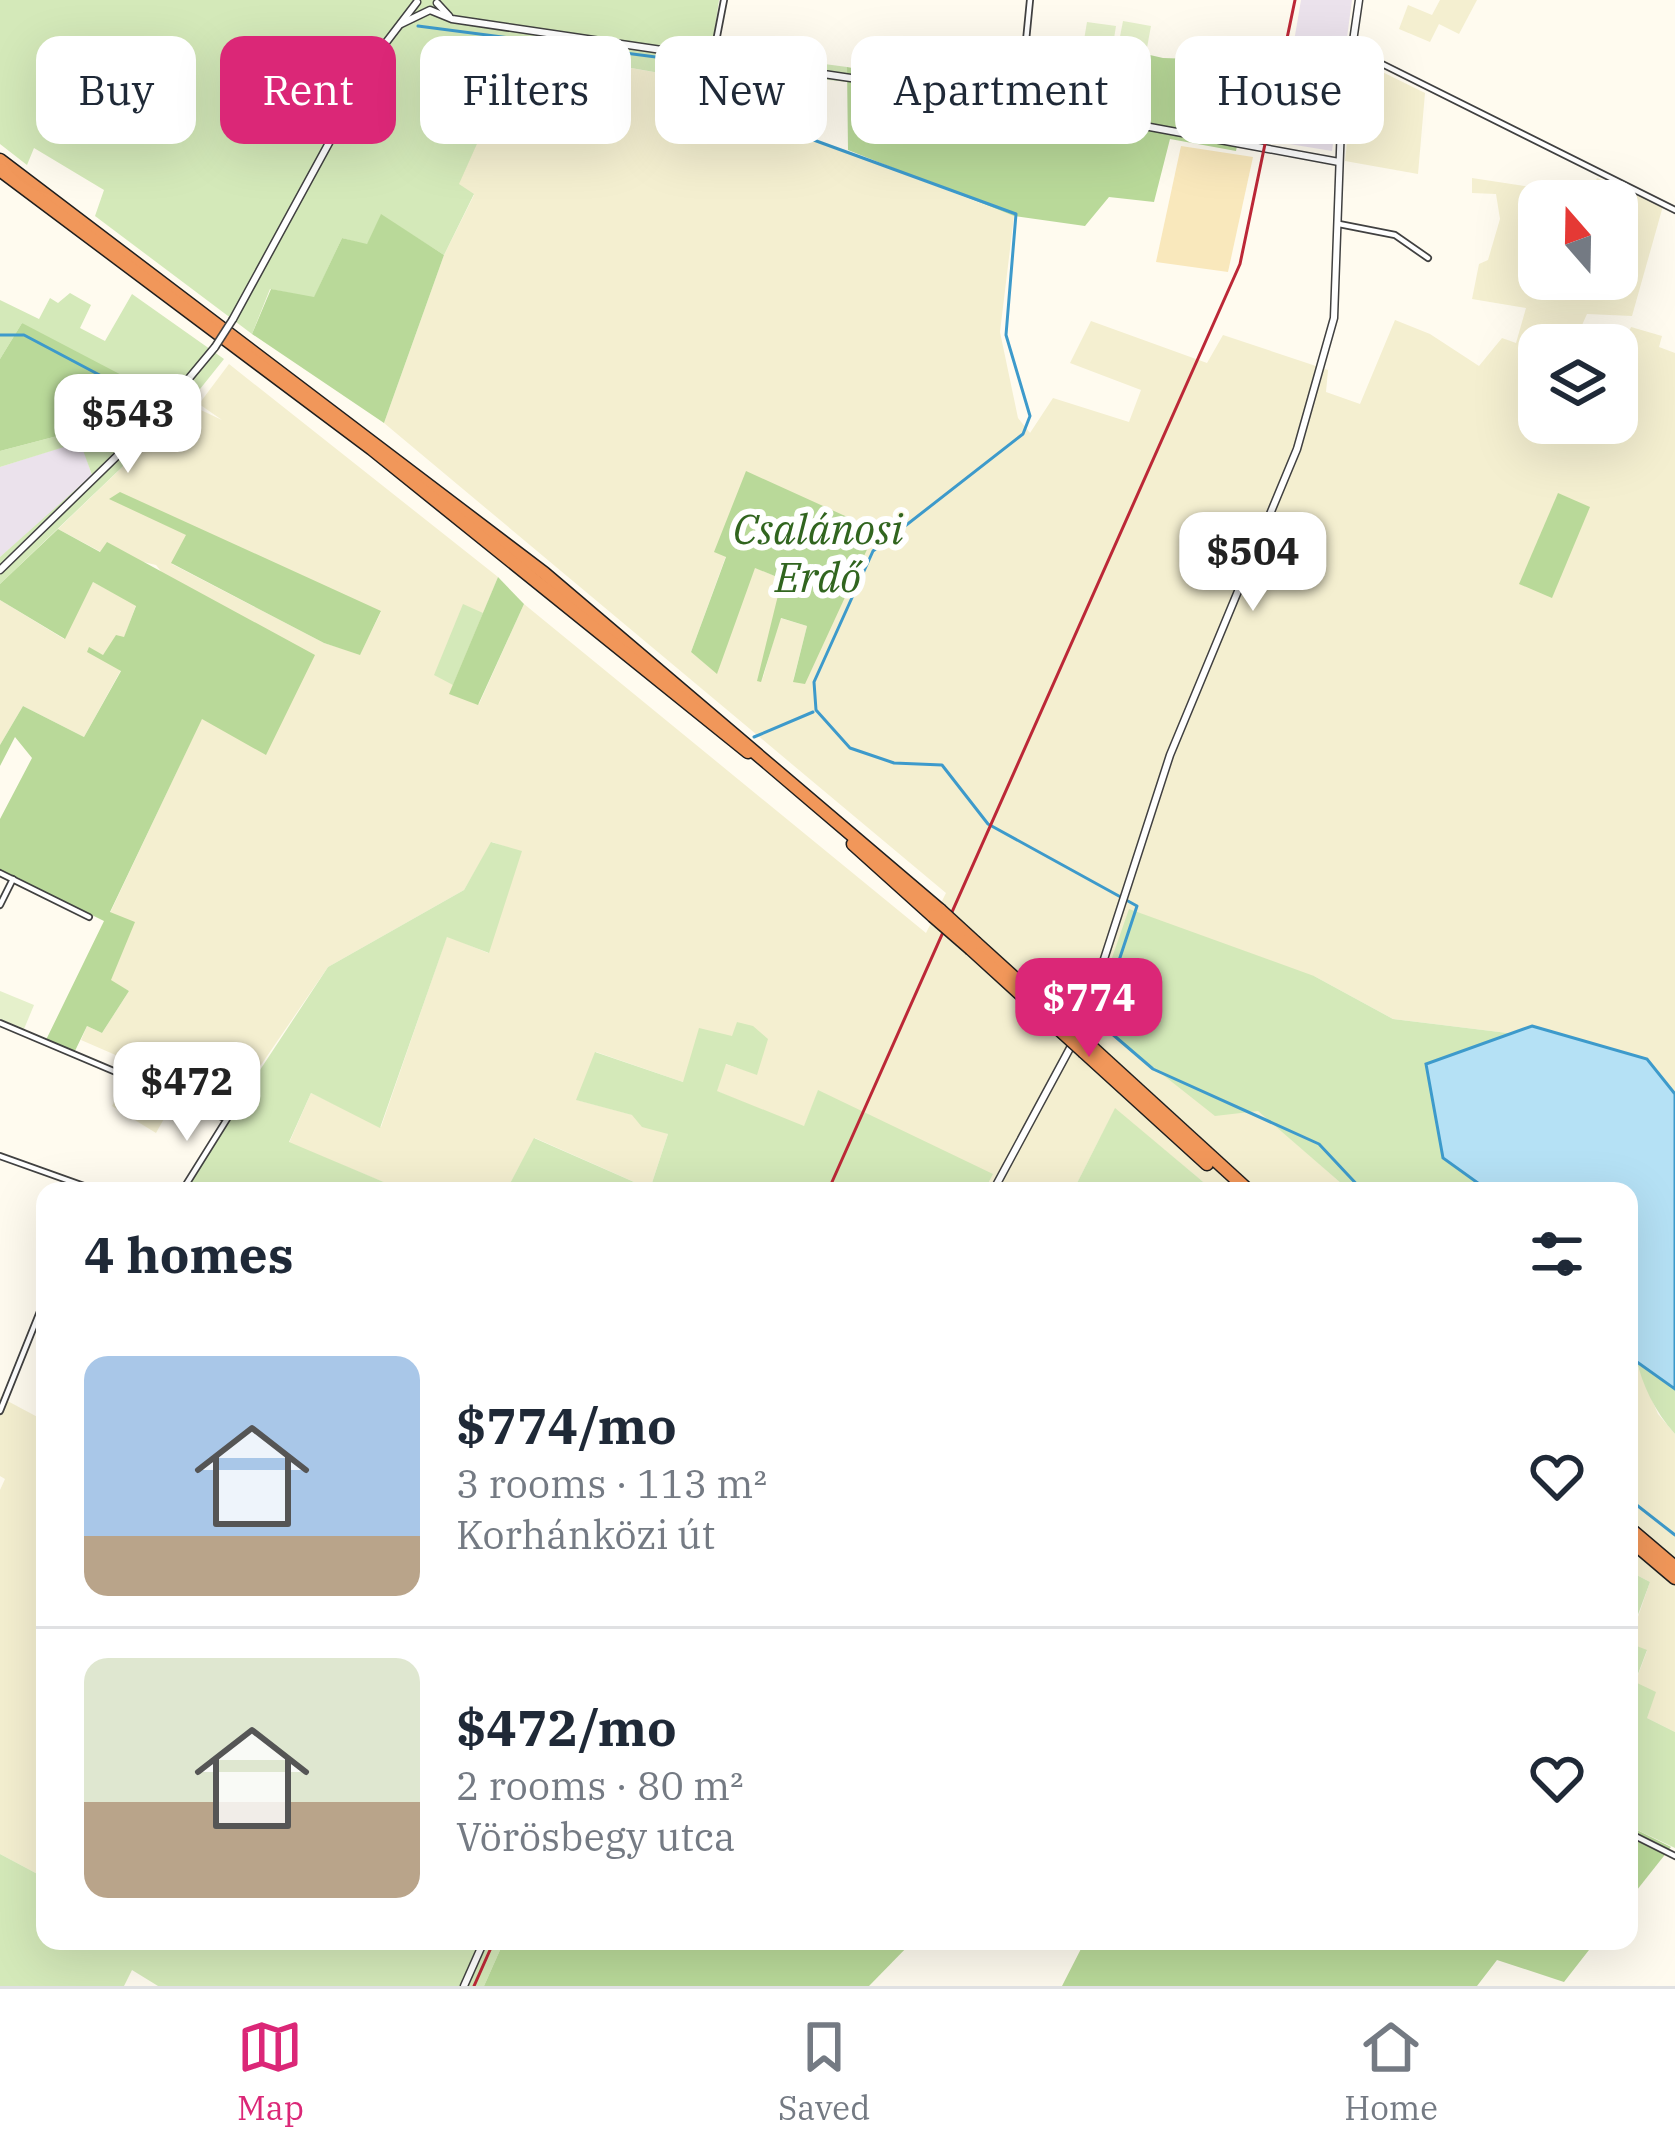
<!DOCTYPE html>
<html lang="en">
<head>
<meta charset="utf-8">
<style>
  :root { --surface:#fff; --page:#f6f6f7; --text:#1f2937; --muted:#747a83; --line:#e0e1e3; --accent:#db2777 }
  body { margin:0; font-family:"IBM Plex Serif",serif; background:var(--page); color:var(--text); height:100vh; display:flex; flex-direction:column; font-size:45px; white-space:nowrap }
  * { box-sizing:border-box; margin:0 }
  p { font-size:39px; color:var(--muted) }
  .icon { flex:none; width:66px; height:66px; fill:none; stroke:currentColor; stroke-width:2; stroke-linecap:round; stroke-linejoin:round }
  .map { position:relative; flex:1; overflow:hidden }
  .sheet { position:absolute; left:36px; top:1182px; width:1602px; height:768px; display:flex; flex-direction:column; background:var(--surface); border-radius:24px; box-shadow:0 12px 48px #0002 }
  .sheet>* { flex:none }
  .banner { position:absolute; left:36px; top:36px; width:1605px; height:108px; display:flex; gap:24px }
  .needle { width:78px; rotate:340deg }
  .fabs { position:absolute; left:1518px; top:180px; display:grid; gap:24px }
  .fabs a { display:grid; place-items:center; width:120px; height:120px; border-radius:24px; background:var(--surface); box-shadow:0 12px 48px #0002; font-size:60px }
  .price { position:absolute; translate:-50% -102px; padding:0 27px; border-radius:24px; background:#fff; color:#222; font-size:39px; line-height:78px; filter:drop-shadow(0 3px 6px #0008) }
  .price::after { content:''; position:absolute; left:50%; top:72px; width:36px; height:27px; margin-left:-18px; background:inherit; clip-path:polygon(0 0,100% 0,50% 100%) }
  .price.current { background:var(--accent); color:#fff }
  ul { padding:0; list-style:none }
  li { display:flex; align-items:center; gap:36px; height:300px; padding:0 48px }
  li+li { border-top:3px solid var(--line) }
  li span { display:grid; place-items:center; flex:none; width:336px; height:240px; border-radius:24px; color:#555 }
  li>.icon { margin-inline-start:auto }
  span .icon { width:144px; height:144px; fill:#fffc; stroke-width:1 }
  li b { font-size:51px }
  h2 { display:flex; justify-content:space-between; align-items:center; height:144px; padding:0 48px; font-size:51px }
  .tag { padding:0 42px; border-radius:24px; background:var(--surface); box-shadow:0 12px 48px #0002; font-size:42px; line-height:108px }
  .tag.current { background:var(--accent); color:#fff }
  .menu { display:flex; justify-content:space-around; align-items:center; height:168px; border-top:3px solid var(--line); background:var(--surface); font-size:33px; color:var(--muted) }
  .menu a { display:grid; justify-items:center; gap:6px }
  .menu .current { color:var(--accent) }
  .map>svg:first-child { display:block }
  .industrial { fill:#ebe2ec }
  .farmland { fill:#f4efd0; fill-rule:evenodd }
  .green { fill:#d4e9b9 }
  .forest { fill:#b9d999 }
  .sand { fill:#f9e8bc }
  .pitch { fill:#e5f0cb }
  .water { fill:#b5e1f5; stroke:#3d9acb; stroke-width:3 }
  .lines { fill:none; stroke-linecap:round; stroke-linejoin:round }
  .stream { stroke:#3d9acb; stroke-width:3 }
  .minor-casing { stroke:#414141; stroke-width:8 }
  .tertiary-casing { stroke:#414141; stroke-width:9 }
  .motorway-casing { stroke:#1f1f1f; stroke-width:15 }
  .minor { stroke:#fff; stroke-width:4.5 }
  .tertiary { stroke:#fff; stroke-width:6 }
  .motorway { stroke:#f1975a; stroke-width:12 }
  .rail { stroke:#bc2837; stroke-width:3 }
  .tertiary-bridge-casing { stroke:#414141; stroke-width:9; stroke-linecap:butt }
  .motorway-bridge-casing { stroke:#1f1f1f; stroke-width:15; stroke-linecap:butt }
  .tertiary-bridge { stroke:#fff; stroke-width:6 }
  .motorway-bridge { stroke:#f1975a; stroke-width:12 }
  .labels { text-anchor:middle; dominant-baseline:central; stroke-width:12; stroke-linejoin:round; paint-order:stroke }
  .park-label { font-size:42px; font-style:italic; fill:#31651f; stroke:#fff }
</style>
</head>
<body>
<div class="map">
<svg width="1675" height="1986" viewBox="0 0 1675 1986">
  <rect width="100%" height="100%" fill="#fffbef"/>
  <g class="industrial">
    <polygon points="1301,0 1352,0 1332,151 1277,142"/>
    <polygon points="81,441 92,476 0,557 0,467"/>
  </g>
  <g class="farmland">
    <polygon points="1440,0 1477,0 1459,34 1439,24 1430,42 1399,29 1408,5 1432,15"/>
    <path d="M471,40L756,90L803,135L1014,216L1000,332L1018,418L1030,433L1053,398L1129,422L1141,390L1070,363L1091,321L1207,363L1223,335L1328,370L1326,392L1360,404L1395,320L1430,334L1479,366L1502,338L1516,343L1526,308L1472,299L1479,264L1488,260L1500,219L1496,194L1472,193V178L1590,196L1597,178L1663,206L1632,316L1587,314L1573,345H1539V423H1617V363L1631,327L1662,336L1659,347L1675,353V1117L1549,1038L1393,1019L1314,976L1258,1110L1350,1191H1214L1115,1109L1073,1191H984L992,1175L818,1091L804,1127L716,1091L725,1064L757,1074L738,1022L733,1037L683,1082L596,1052L577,1100L633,1115L668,1134L650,1189L535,1138L506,1191H405L289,1143L311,1093L381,1127L447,936L488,953L521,852L492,842L464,890L328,967L224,1119L174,1101L156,1133L112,1106L134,1063L81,1040L87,1026L102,1033L129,991L110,981V913L202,718L163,574L156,565L101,552L58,529L188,404L222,420L199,404L229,364L498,577L450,694L479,704L524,604L926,933L946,893L384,423L444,255L474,195L459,185L446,92ZM1539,201H1617V279H1539ZM110,498L381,612L360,654L324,643L172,564L187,535ZM876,530L793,681L807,626L780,618L762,681L782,579L754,567L717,673L691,652L726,556Z"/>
    <polygon points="1356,59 1425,93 1418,174 1345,161"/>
    <polygon points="93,582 136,605 124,638 103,655 87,651 121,670 84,737 23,706 0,745 0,600 64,639"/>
    <polygon points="1629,1346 1658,1414 1675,1434 1675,1732 1647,1718 1635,1683 1647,1651 1629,1643 1650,1582 1629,1571"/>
    <polygon points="0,1397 45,1421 45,1878 0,1854 0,1490 5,1479 0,1476"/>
  </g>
  <g class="green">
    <polygon points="0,0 719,0 712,49 847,67 847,82 801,77 790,122 756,90 472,40 447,92 489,117 459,184 474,194 444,255 381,215 367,245 342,238 314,298 270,289 252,334 95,216 104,190 34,148 27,165 0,144"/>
    <polygon points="70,293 91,305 80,328 105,341 132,294 224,359 188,404 0,584 0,557 92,475 80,442 0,467 0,451 130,417 22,323 0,359 0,300 39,319 50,298 58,303"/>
    <polygon points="463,604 483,613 453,685 434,675"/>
    <polygon points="491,842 522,851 489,953 447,937 380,1128 311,1093 289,1142 405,1191 180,1191 328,967 464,890"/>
    <path d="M1129,909L1314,976L1393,1019L1549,1038L1675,1117V1434C1615,1367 1629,1275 1629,1191H1350L1258,1111L1215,1116L1091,1018Z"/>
    <polygon points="737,1022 753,1026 768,1039 757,1075 726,1064 717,1091 804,1126 818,1090 993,1174 984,1191 506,1191 534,1138 650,1189 668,1134 642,1127 632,1115 576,1100 595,1052 683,1082 699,1028 732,1036"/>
    <polygon points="1115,1108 1214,1191 1073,1191"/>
    <polygon points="1629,1571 1650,1582 1629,1639"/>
    <polygon points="1629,1643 1647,1650 1635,1682 1656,1692 1647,1718 1675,1732 1675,1848 1629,1826"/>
    <polygon points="0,1854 45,1878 45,1941 504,1941 484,1986 158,1986 132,1970 124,1986 0,1986"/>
  </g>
  <g class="forest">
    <polygon points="1115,47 1163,58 1254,61 1236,151 1170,139 1154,202 1109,197 1085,226 1014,216 848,150 847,67 1089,112"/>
    <polygon points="381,214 444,255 384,423 252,334 271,289 314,297 342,238 367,244"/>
    <polygon points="22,323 154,392 130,417 0,451 0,359"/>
    <polygon points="746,471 876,530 805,684 793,682 807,626 781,618 761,682 757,681 782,579 755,568 717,674 691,652 726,557 714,552"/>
    <polygon points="120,492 381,611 360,655 324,643 171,563 186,535 109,499"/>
    <polygon points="1558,493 1590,507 1552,598 1519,584"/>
    <polygon points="58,529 100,552 107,542 315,655 266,755 202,719 110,912 135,922 111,980 129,991 102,1033 87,1026 74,1053 45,1042 104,921 0,870 0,819 32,758 15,737 0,766 0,745 23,706 84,737 121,671 87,652 89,647 103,655 116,635 124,637 136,606 93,582 65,639 0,600 0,584"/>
    <polygon points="498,577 524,604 478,705 449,694"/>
    <polygon points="1629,1826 1671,1847 1629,1900"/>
    <polygon points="504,1941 913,1941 869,1986 484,1986"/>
    <polygon points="1085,1941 1596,1941 1564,1982 1497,1960 1477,1986 1062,1986"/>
  </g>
  <polygon class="sand" points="1181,146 1253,157 1228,272 1156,262"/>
  <g class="pitch">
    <polygon points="1123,21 1151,26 1146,53 1118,47"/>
    <polygon points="1087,22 1116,26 1113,45 1084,40"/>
    <polygon points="0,991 34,1005 24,1029 0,1019"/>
  </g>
  <polygon class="water" points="1532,1026 1647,1059 1675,1094 1675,1389 1637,1362 1629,1347 1629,1191 1489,1191 1443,1158 1426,1064"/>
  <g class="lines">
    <g class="stream">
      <polyline points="418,26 748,69 768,105 800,135 1016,214 1006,335 1030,416 1023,434 873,551 814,682 816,710 850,748 894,763 942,765 988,824 1137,906 1102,1012 1104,1027 1153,1069 1319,1144 1363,1191"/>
      <polyline points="0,335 24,335 143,398"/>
      <polyline points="754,737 813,712"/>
      <polyline points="1629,1499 1675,1535"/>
    </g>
    <defs>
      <g id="minor">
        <polyline points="1352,49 1675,210"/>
        <polyline points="713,57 724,0"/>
        <polyline points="1020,102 1030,0"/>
        <polyline points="1339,224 1395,235 1428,258"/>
        <polyline points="0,873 89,917"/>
        <polyline points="0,905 13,879"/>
        <polyline points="0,1023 227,1119 182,1191"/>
        <polyline points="0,1156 98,1191"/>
        <polyline points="0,1411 45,1299"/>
        <polyline points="1629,1833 1675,1856"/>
      </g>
      <g id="tertiary">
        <polyline points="437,3 449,16"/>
        <polyline points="401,24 430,10 452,19 1020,103 1339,162"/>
        <polyline points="233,319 378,53 417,2"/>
        <polyline points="0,570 156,418 215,347"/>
        <polyline points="993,1191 1083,1024 1170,755 1297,449 1334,318 1341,124 1359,0"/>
        <polyline points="464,1986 484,1941"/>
      </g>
      <g id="motorway">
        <polyline points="0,160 544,573 940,910"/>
        <polyline points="0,170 372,449 748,752"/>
        <polyline points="853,844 933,916"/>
        <polyline points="976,943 1065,1024"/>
        <polyline points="971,949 1062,1032"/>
        <polyline points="1087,1043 1249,1191"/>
        <polyline points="1084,1052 1207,1164"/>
        <polyline points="1629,1528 1675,1567"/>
        <polyline points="1629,1539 1675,1578"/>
      </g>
    </defs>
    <use href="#minor" class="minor-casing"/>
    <use href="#tertiary" class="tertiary-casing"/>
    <use href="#motorway" class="motorway-casing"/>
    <use href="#minor" class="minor"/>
    <use href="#tertiary" class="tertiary"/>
    <use href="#motorway" class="motorway"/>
    <g class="rail">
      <polyline points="828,1191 1240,264 1295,0"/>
      <polyline points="474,1986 494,1941"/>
    </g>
    <defs>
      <polyline id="tertiary-bridge" points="215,347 233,319"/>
      <g id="motorway-bridge">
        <polyline points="940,910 976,943"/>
        <polyline points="933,916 971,949"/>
        <polyline points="1065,1024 1087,1043"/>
        <polyline points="1062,1032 1084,1052"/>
      </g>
    </defs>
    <use href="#tertiary-bridge" class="tertiary-bridge-casing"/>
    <use href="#motorway-bridge" class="motorway-bridge-casing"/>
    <use href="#tertiary-bridge" class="tertiary-bridge"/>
    <use href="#motorway-bridge" class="motorway-bridge"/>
  </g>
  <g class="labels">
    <g class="park-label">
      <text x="818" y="528">Csalánosi<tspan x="818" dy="48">Erdő</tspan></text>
    </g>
  </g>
</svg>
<div class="fabs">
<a><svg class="needle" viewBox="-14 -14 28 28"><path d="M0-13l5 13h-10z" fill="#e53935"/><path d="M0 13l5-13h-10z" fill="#747a83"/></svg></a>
<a><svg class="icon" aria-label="layers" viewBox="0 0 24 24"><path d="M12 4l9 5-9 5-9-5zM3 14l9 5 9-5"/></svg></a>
</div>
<b class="price" style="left:128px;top:476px">$543</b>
<b class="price" style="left:1253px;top:614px">$504</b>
<b class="price current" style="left:1089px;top:1060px">$774</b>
<b class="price" style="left:187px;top:1144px">$472</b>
<div class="banner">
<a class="tag">Buy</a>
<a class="tag current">Rent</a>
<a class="tag">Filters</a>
<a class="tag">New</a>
<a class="tag">Apartment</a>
<a class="tag">House</a>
</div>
<section class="sheet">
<h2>4 homes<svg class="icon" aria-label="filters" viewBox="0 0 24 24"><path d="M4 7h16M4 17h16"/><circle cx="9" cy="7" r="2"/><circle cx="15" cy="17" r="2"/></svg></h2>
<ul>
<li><span style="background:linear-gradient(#a9c7e8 75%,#b9a48a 0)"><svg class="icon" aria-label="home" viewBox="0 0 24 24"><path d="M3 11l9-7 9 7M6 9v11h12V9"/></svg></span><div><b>$774/mo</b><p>3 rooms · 113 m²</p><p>Korhánközi út</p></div><svg class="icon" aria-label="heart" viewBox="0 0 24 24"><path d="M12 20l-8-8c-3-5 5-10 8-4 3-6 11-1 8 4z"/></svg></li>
<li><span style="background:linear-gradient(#dfe7d0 60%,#b9a48a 0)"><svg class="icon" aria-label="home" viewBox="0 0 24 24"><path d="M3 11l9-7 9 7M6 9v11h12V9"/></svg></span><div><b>$472/mo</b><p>2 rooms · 80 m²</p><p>Vörösbegy utca</p></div><svg class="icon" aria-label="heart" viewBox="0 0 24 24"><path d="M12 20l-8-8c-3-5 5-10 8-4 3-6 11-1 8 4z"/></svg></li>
</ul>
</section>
</div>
<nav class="menu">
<a class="current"><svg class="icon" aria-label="map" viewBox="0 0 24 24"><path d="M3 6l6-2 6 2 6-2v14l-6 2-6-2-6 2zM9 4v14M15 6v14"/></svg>Map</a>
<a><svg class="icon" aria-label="saved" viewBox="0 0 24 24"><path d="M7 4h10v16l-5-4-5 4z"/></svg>Saved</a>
<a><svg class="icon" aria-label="home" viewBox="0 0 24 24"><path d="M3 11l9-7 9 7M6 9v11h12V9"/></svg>Home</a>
</nav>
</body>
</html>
